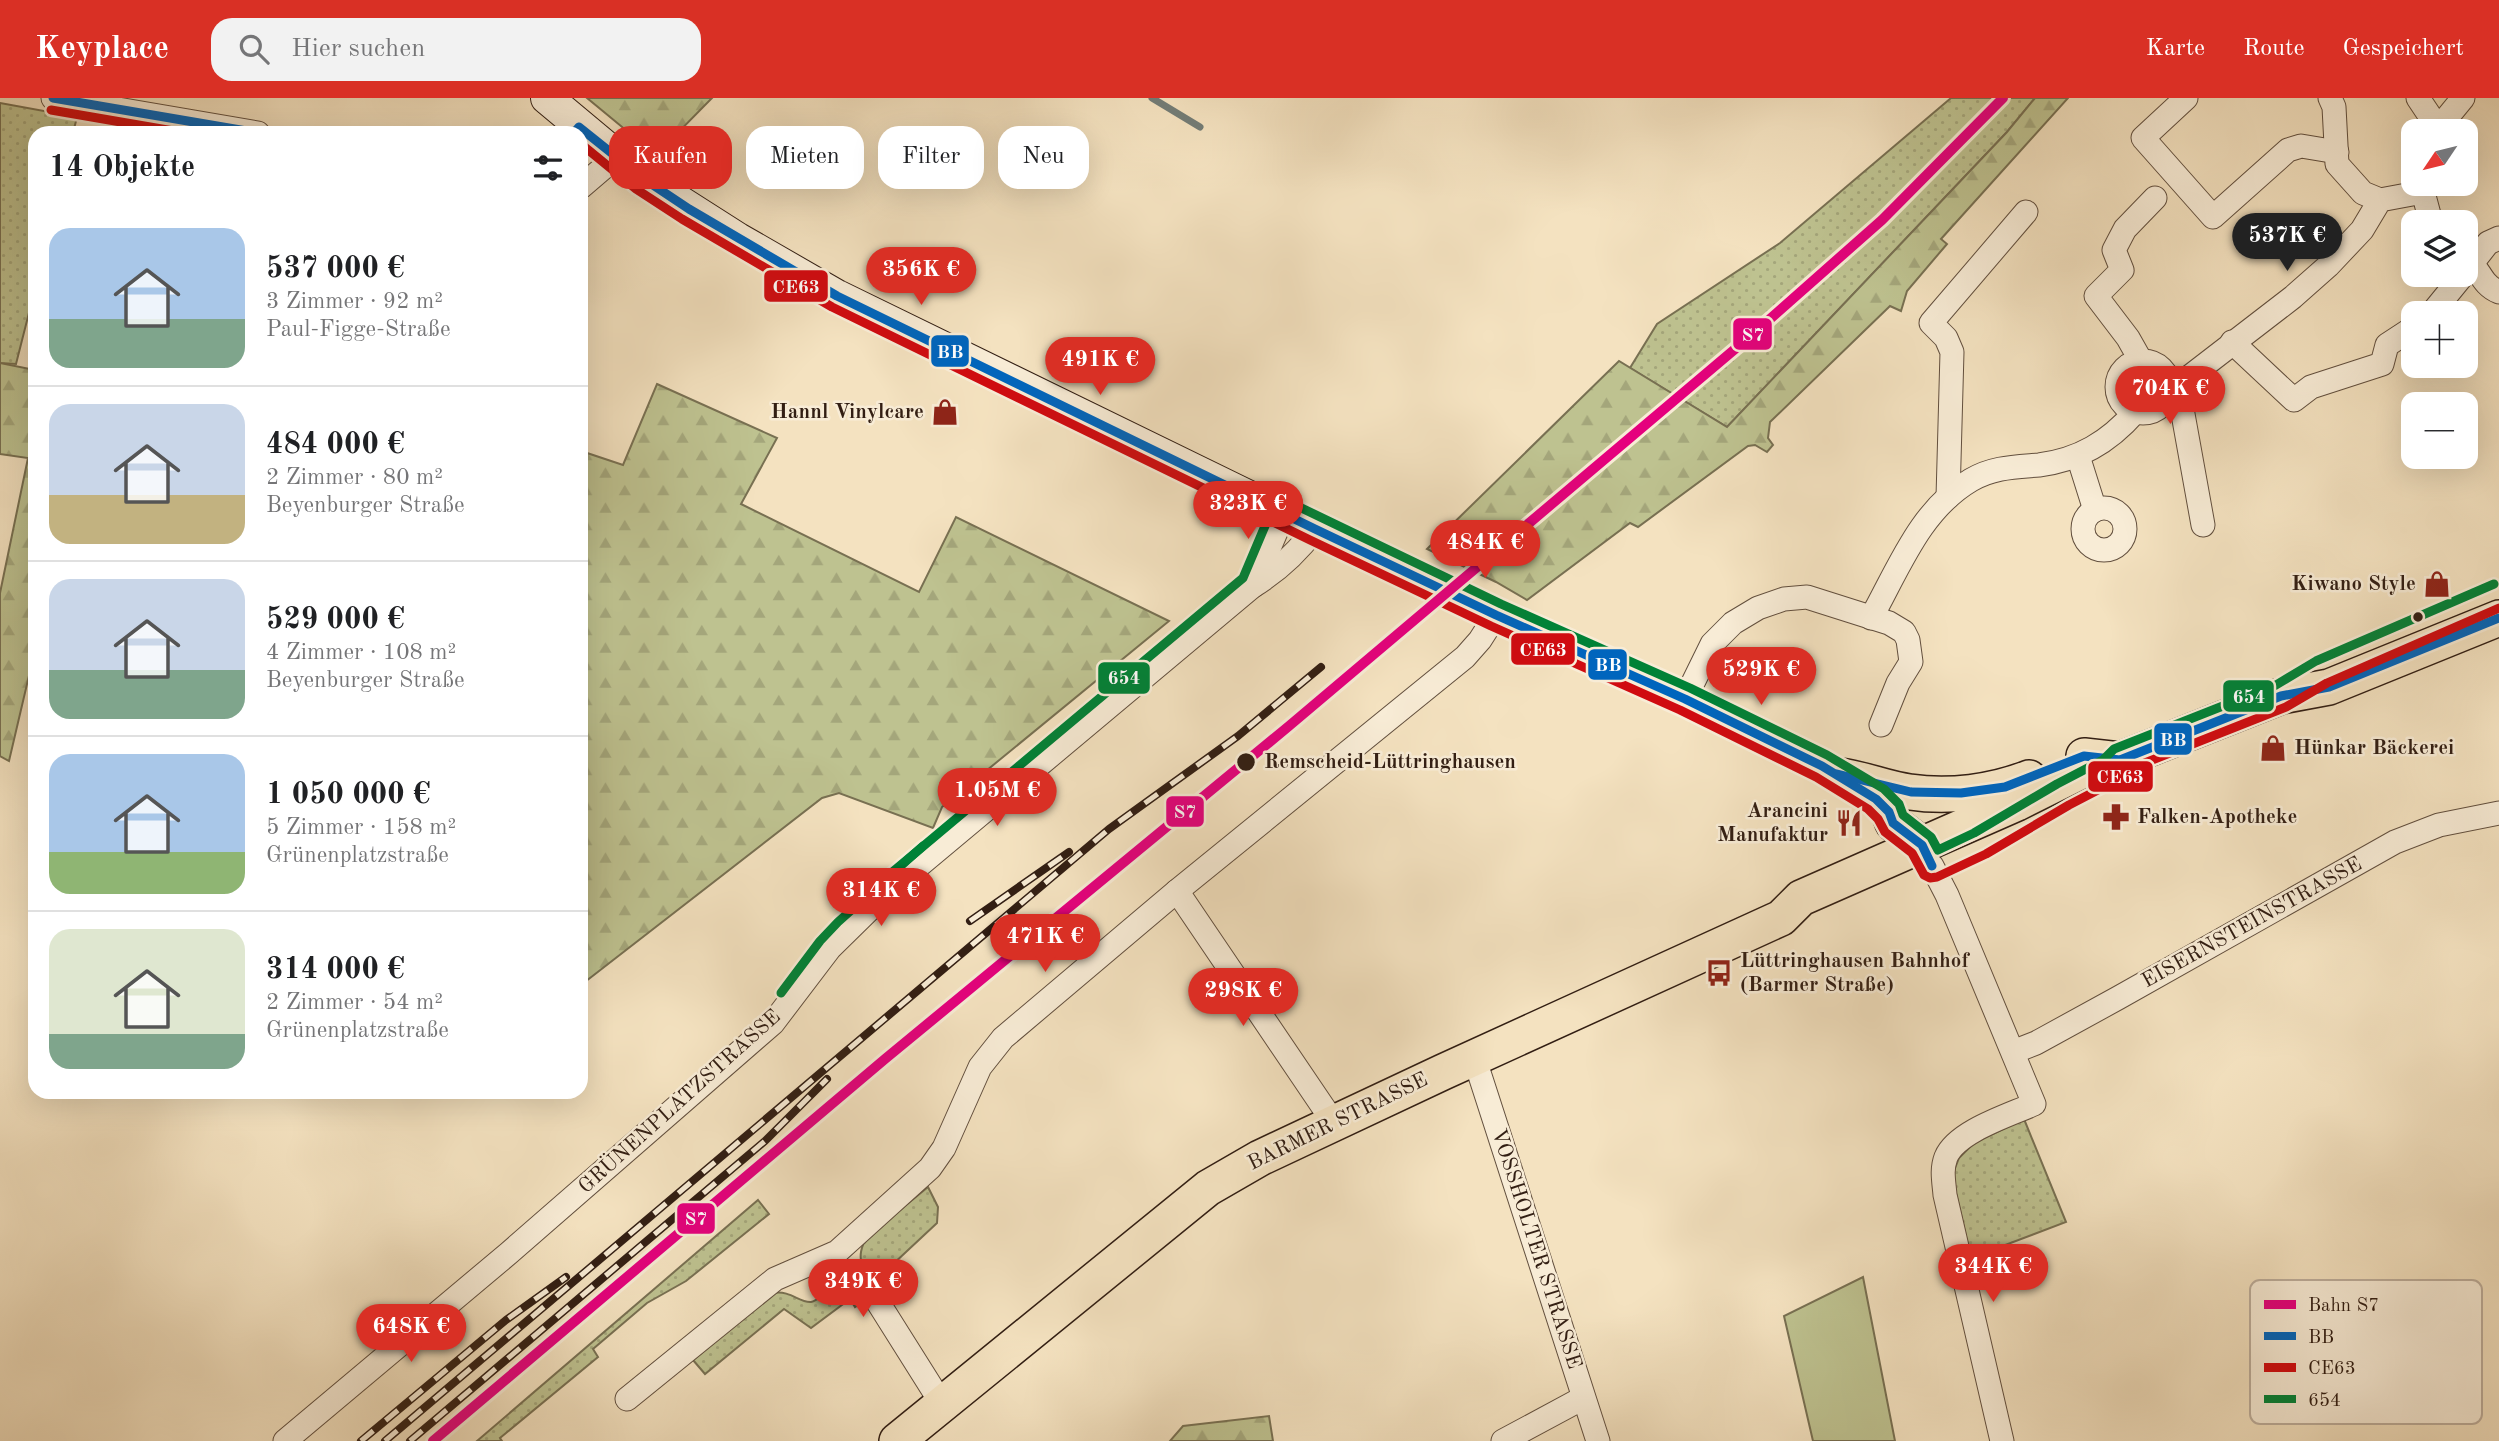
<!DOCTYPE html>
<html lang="de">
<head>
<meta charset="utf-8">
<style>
  :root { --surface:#fff; --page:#f2f2f2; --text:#202124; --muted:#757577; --line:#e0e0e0; --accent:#d93025 }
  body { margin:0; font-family:"Old Standard TT",serif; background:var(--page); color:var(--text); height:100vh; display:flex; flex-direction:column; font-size:26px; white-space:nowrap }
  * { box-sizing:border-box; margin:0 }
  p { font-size:23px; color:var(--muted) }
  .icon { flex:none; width:38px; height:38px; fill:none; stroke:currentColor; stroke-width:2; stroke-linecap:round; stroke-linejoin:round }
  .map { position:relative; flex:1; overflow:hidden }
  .side { position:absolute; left:28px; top:28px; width:560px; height:973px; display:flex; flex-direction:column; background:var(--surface); border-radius:21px; box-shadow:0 7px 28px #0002 }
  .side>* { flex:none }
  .top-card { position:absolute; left:609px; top:28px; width:665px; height:63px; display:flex; gap:14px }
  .needle { width:46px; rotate:235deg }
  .tools { position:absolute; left:2401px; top:21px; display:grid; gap:14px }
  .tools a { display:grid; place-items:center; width:77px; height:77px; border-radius:14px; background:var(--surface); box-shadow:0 7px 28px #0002; font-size:35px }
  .price { position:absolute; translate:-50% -60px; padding:0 16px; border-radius:24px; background:var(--accent); color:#fff; font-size:23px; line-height:46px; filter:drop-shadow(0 2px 4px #0008) }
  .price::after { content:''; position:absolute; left:50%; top:42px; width:21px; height:16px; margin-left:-10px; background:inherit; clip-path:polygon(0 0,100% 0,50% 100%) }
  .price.active { background:#222; color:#fff }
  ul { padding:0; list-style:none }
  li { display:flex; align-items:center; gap:21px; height:175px; padding:0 21px }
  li+li { border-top:2px solid var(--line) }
  li span { display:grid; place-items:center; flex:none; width:196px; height:140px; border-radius:21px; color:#555 }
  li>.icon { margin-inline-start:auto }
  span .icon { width:84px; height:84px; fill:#fffc; stroke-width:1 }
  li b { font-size:30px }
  h2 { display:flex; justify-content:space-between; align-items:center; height:84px; padding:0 21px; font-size:30px }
  .pill { padding:0 24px; border-radius:21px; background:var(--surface); box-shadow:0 7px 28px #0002; font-size:24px; line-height:63px }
  .pill.active { background:var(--accent); color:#fff }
  header { display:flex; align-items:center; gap:42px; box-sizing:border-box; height:98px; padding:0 35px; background:var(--accent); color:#fff }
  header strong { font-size:33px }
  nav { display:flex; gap:38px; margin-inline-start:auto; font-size:24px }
  .search { width:490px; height:63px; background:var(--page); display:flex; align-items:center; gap:18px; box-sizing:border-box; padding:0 24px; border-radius:21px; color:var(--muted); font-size:26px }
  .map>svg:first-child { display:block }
  .grass { fill:url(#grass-dots); stroke:#787052; stroke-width:2 }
  .forest { fill:url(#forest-firs); stroke:#787052; stroke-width:2 }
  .green { fill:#bec290; stroke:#787052; stroke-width:2 }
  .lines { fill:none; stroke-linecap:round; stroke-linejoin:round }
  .stream { stroke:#737d77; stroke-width:7 }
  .minor-casing { stroke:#624f3e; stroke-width:25 }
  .secondary-casing { stroke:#321e13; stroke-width:34 }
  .primary-casing { stroke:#321e13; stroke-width:38 }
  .minor { stroke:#f8ecd6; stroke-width:23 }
  .secondary { stroke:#f8ecd6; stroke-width:32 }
  .primary { stroke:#f4e2c0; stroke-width:35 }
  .rail-casing { stroke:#321e13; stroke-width:8 }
  .rail { stroke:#f8ecd6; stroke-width:5; stroke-dasharray:16; stroke-linecap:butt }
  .bus-1-casing { stroke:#f8ecd6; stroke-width:14 }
  .bus-2-casing { stroke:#f8ecd6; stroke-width:14 }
  .bus-3-casing { stroke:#f8ecd6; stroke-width:14 }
  .bus-1 { stroke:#0065bd; stroke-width:9 }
  .bus-2 { stroke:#d00b10; stroke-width:9 }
  .bus-3 { stroke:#008237; stroke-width:9 }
  .rail-1-casing { stroke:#f8ecd6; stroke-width:16 }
  .rail-1 { stroke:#e5007d; stroke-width:10 }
  .bus-dot { fill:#321e13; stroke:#f8ecd6; stroke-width:2.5 }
  .labels { text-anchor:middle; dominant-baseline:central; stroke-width:5; stroke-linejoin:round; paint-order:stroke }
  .poi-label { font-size:21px; font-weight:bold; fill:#321e13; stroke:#f8ecd6; text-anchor:end }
  .stop-label { font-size:21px; font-weight:bold; fill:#321e13; stroke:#f8ecd6; text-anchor:start }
  .street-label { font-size:21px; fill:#321e13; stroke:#f8ecd6 }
  .key { fill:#f8ecd6; stroke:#bdae9c; stroke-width:2 }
  .key-label { font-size:19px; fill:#321e13 }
  .line-badge { stroke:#f8ecd6; stroke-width:2.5 }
  .badge-label { font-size:19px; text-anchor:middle; font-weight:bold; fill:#fff }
</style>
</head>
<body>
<header>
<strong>Keyplace</strong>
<div class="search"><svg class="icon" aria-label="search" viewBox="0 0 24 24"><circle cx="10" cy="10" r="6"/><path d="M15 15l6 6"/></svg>Hier suchen</div>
<nav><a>Karte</a><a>Route</a><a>Gespeichert</a></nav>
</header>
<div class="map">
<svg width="2499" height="1343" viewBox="0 0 2499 1343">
  <defs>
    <pattern id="grass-dots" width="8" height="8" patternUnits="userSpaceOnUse" patternTransform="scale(1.75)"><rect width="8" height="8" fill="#bec290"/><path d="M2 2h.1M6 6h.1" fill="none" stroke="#a4a67b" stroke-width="1.8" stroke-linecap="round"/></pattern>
    <pattern id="forest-firs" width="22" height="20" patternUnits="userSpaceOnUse" patternTransform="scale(1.75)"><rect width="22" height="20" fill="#bec290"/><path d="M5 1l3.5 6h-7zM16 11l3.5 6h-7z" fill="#a4a67b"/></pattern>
  </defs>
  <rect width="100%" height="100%" fill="#f4e2c0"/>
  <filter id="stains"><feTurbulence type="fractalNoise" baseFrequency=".00286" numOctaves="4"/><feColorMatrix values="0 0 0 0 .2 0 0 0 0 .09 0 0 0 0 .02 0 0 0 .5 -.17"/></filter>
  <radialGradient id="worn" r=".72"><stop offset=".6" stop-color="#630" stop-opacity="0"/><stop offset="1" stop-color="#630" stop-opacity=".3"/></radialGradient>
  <g class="grass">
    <polygon points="1951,0 2035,0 2007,34 1727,329 1630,270 1657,226 1780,145"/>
    <polygon points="0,5 77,19 73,35 35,35 35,191 16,266 0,265"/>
    <polygon points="2024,1021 2066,1124 1971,1160 1952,1078 1959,1060 1974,1045"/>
    <path d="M928,1089L938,1109L937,1125L891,1168L898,1181L855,1209L850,1201L811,1230L784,1211L705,1276L693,1262L773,1195C791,1192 799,1205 811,1204C820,1203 852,1175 862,1169C859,1157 861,1149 867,1139Z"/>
    <polygon points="758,1102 769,1116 686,1183 647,1205 593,1251 598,1259 500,1340 502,1343 477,1343"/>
  </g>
  <g class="forest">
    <polygon points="587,0 712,0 656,57"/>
    <polygon points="2035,0 2068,0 1941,141 1947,146 1907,193 1901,213 1890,208 1770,324 1768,340 1773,347 1767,354 1755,347 1748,348 1638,429 1630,425 1527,502 1496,484 1427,451 1619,263 1727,329 2007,34"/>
    <polygon points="0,265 35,272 35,552 9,663 0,658 0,495 28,360 0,356"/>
    <polygon points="657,286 777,340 741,406 919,494 956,419 1169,523 942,709 933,730 839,695 822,700 581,887 581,353 623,367"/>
    <polygon points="1269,1318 1273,1343 1170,1343 1183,1328"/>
  </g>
  <polygon class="green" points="1863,1179 1895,1343 1813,1343 1784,1218"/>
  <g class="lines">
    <polyline class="stream" points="1152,0 1200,29"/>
    <defs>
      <g id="minor">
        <polyline points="53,0 258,35"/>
        <polyline points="2186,0 2143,40 2213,119 2288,52 2301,48 2337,54"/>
        <polyline points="2330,0 2334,9 2337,66 2363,95 2380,102"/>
        <polyline points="2418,0 2438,30"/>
        <polyline points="2436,33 2463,0"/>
        <polyline points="2423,86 2423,94 2431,124"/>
        <polyline points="581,89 616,59"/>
        <path d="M2466,160C2481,171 2480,186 2499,194"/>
        <polyline points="2466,173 2488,145 2499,140"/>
        <polyline points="2432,215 2463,177"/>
        <polyline points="2232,244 2294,302 2311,289 2382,266 2387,247 2413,230"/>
        <polyline points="2141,263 2128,240 2096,198 2122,172 2114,152 2125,131 2155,100"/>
        <circle cx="2143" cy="289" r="26"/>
        <polyline points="2169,289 2184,283 2293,199 2328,168 2362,132 2380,102 2423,94"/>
        <polyline points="2168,292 2181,305 2203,427"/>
        <polyline points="2078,358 2095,412"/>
        <polyline points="1948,399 1952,254 1946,240 1931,225 2026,114"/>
        <circle cx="2104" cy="431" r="21"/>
        <polyline points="1253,488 1284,415"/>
        <path d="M1871,520C1899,470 1920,412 1971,382C1993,369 2015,369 2039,367C2079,362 2109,344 2135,314"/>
        <polyline points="1685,601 1712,546 1733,525 1758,510 1784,501 1807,499 1889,525 1904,534 1908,542 1911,564 1898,585 1881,627"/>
        <path d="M1932,768L1947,797L2034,1006C2010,1017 1957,1033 1946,1059C1941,1072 1944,1084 1945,1097L2002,1343"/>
        <polyline points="1177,793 1334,1025"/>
        <polyline points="2013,954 2036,945 2118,900 2395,744 2439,727 2499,715"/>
        <polyline points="1474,959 1598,1343"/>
        <polyline points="869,1190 942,1306"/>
        <polyline points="627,1301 775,1181 837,1154 930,1070 944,1050 980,969 1003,940 1177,793 1465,559 1480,542 1496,517"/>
        <path d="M285,1343L509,1155L773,925L830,850L885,796L1253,488C1279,472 1297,455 1315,431"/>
        <polyline points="1503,1343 1583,1300"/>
      </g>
      <polyline id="secondary" points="547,0 644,81 738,141 837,198 1315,431 1496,517 1685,601 1841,678"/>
      <g id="primary">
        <polyline points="2084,658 2120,662 2281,598 2329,589 2499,520"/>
        <path d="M1841,678C1864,681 1886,691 1910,694C1949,700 1993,694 2029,680"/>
        <polyline points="1852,686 1876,701 1889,714 1893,725 1922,747"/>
        <polyline points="897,1343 1208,1090 1260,1060 1443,974 1781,820 1801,800 2017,705 2105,661"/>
      </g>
    </defs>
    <use href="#minor" class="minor-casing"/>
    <use href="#secondary" class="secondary-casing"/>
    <use href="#primary" class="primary-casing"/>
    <use href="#minor" class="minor"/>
    <use href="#secondary" class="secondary"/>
    <use href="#primary" class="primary"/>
    <defs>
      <g id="rail">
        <polyline points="970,823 1069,754"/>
        <polyline points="361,1343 506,1222 566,1179"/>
        <polyline points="385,1343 1109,731 1238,638 1321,569"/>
        <polyline points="410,1343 765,1043 827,981"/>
      </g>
    </defs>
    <use href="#rail" class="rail-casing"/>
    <use href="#rail" class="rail"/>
    <defs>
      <g id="bus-1">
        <polyline points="53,0 258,35"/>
        <polyline points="574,35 579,29 644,81 689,111 837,198 1315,431 1496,517 1685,601 1822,668 1876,701 1889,714 1893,725 1922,747 1932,768"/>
        <polyline points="1837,676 1911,694 1961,695 2005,689 2084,658 2120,662 2281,598 2329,589 2499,520"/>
      </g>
      <g id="bus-2">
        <polyline points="51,12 185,35"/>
        <polyline points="581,46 636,91 682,121 832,209 1310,442 1491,528 1680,612 1816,679 1868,711 1878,721 1885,734 1912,755 1924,777 1930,780 1937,779 1986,756 2069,707 2117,682 2127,672 2286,609 2327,585 2499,510"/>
      </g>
      <g id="bus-3">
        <polyline points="877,787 1243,480 1273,409 1282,403 1289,404 1501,506 1690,590 1827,657 1884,691 1899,706 1903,717 1931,739 1938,752 1974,735 2057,686 2103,662 2114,651 2276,587 2316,563 2494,486"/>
        <polyline points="781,895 820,843 838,824 923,748"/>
      </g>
    </defs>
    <use href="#bus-1" class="bus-1-casing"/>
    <use href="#bus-2" class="bus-2-casing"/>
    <use href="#bus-3" class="bus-3-casing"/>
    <use href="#bus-1" class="bus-1"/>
    <use href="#bus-2" class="bus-2"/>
    <use href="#bus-3" class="bus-3"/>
    <defs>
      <polyline id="rail-1" points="433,1343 885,961 1289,628 1754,235 1882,122 2003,0"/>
    </defs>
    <use href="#rail-1" class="rail-1-casing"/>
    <use href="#rail-1" class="rail-1"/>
  </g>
  <defs>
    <symbol id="shop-bare" viewBox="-9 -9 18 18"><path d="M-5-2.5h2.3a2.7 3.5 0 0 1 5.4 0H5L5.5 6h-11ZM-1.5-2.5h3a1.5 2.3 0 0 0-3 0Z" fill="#8f2418" stroke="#f8ecd6" stroke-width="2.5" paint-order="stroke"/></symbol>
    <symbol id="pharmacy-bare" viewBox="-9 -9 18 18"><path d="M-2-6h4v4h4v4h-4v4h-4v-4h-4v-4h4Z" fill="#8f2418" stroke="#f8ecd6" stroke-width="2.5" paint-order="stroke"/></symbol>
    <symbol id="restaurant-bare" viewBox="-9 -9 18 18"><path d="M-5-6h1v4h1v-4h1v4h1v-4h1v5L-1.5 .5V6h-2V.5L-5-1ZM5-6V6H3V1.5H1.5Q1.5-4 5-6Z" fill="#8f2418" stroke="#f8ecd6" stroke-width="2.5" paint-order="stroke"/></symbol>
    <symbol id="bus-bare" viewBox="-9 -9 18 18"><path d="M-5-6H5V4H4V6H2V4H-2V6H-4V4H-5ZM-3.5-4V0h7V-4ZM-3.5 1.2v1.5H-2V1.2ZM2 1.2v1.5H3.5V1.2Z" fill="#8f2418" stroke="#f8ecd6" stroke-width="2.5" paint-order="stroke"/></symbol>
  </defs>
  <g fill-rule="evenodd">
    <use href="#shop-bare" x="926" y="295" width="38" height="38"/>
    <use href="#shop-bare" x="2418" y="467" width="38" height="38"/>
    <use href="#shop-bare" x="2254" y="631" width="38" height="38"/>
    <use href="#pharmacy-bare" x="2097" y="700" width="38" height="38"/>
    <use href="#restaurant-bare" x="1830" y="706" width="38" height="38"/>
    <use href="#bus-bare" x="1700" y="856" width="38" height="38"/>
  </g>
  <g class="bus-dot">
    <circle cx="2418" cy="519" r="6"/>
    <circle cx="1246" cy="664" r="10"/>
  </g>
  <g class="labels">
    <g class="poi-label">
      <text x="924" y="314">Hannl Vinylcare</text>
      <text x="2416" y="486">Kiwano Style</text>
      <text x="2294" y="650" text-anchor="start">Hünkar Bäckerei</text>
      <text x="1828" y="713">Arancini<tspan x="1828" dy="24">Manufaktur</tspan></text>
      <text x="2137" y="719" text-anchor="start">Falken-Apotheke</text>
      <text x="1740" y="863" text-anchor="start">Lüttringhausen Bahnhof<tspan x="1740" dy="24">(Barmer Straße)</tspan></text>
    </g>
    <g class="stop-label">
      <text x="1264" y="664">Remscheid-Lüttringhausen</text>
    </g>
    <g class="street-label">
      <text transform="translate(2252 825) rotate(-29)">EISERNSTEINSTRASSE</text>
      <text transform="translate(680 1004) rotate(-42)">GRÜNENPLATZSTRASSE</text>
      <text transform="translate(1338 1024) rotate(-26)">BARMER STRASSE</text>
      <text transform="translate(1536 1151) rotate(72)">VOSSHOLTER STRASSE</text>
    </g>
  </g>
  <rect x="2250" y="1182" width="232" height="144" rx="10" class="key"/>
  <rect x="2264" y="1202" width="32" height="9" fill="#e5007d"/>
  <rect x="2264" y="1234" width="32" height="8" fill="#0065bd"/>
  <rect x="2264" y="1265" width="32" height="9" fill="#d00b10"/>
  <rect x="2264" y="1297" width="32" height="8" fill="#008237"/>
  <g class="key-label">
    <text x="2308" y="1213">Bahn S7</text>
    <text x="2308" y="1245">BB</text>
    <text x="2308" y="1276">CE63</text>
    <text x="2308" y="1308">654</text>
  </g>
  <g class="line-badge">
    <rect x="763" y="171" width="66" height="34" rx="7" fill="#d00b10"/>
    <rect x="1732" y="219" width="41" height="34" rx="7" fill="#e5007d"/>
    <rect x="930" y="236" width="40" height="34" rx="7" fill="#0065bd"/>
    <rect x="1510" y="534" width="66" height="34" rx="7" fill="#d00b10"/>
    <rect x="1587" y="550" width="41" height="33" rx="7" fill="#0065bd"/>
    <rect x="1097" y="563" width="54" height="34" rx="7" fill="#008237"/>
    <rect x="2222" y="581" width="53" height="34" rx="7" fill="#008237"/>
    <rect x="2153" y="624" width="40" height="34" rx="7" fill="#0065bd"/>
    <rect x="2087" y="662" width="67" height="33" rx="7" fill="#d00b10"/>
    <rect x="1165" y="697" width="40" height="33" rx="7" fill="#e5007d"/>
    <rect x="676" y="1104" width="40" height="33" rx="7" fill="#e5007d"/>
  </g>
  <g class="badge-label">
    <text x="796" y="195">CE63</text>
    <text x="1753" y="243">S7</text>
    <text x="950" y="260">BB</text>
    <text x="1543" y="558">CE63</text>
    <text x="1608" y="573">BB</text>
    <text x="1124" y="586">654</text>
    <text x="2249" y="605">654</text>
    <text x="2173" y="648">BB</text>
    <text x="2120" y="685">CE63</text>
    <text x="1185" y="720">S7</text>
    <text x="696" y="1127">S7</text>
  </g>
  <rect width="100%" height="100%" filter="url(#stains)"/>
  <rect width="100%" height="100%" fill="url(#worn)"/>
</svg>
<div class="tools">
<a><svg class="needle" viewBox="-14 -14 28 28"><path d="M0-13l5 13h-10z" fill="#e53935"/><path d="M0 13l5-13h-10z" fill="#757577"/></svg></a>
<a><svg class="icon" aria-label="layers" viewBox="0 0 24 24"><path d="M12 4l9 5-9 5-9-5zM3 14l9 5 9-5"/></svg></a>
<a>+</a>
<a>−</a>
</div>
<b class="price active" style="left:2287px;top:175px">537K €</b>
<b class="price" style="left:921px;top:209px">356K €</b>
<b class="price" style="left:1100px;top:299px">491K €</b>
<b class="price" style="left:2170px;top:328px">704K €</b>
<b class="price" style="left:1248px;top:443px">323K €</b>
<b class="price" style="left:1485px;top:482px">484K €</b>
<b class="price" style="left:1761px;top:609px">529K €</b>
<b class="price" style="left:997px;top:730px">1.05M €</b>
<b class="price" style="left:881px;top:830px">314K €</b>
<b class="price" style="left:1045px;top:876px">471K €</b>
<b class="price" style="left:1243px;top:930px">298K €</b>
<b class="price" style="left:1993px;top:1206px">344K €</b>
<b class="price" style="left:863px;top:1221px">349K €</b>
<b class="price" style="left:411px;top:1266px">648K €</b>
<div class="top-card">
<a class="pill active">Kaufen</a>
<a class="pill">Mieten</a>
<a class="pill">Filter</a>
<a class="pill">Neu</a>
</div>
<section class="side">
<h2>14 Objekte<svg class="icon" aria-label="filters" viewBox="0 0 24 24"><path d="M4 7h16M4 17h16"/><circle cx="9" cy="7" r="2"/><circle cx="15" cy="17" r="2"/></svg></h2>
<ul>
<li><span style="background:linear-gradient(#a9c7e8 65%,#7fa58c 0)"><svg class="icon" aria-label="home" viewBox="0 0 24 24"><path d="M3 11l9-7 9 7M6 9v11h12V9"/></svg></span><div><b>537 000 €</b><p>3 Zimmer · 92 m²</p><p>Paul-Figge-Straße</p></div></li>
<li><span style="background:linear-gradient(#c9d6e8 65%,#c2b280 0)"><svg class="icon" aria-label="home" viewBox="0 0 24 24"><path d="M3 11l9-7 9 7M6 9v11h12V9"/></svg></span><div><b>484 000 €</b><p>2 Zimmer · 80 m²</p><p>Beyenburger Straße</p></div></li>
<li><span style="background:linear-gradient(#c9d6e8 65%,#7fa58c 0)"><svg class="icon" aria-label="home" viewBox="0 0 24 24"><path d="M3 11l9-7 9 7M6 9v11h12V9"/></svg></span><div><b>529 000 €</b><p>4 Zimmer · 108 m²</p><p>Beyenburger Straße</p></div></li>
<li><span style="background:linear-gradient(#a9c7e8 70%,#8fb573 0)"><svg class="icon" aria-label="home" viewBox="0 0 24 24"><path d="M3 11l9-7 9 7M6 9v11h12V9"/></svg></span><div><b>1 050 000 €</b><p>5 Zimmer · 158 m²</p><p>Grünenplatzstraße</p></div></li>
<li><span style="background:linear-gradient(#dfe7d0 75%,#7fa58c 0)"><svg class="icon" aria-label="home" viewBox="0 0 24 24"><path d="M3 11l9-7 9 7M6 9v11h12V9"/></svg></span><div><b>314 000 €</b><p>2 Zimmer · 54 m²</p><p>Grünenplatzstraße</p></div></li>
</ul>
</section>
</div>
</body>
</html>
